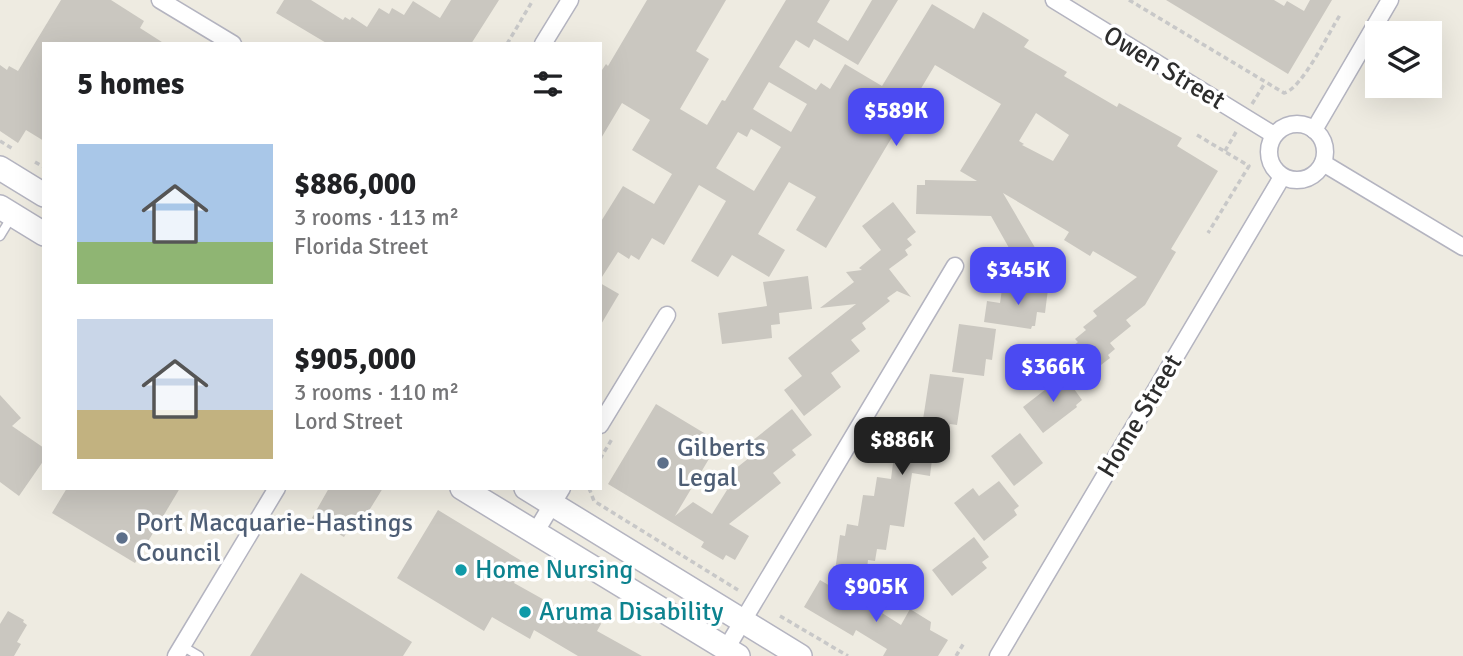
<!DOCTYPE html>
<html lang="en">
<head>
<meta charset="utf-8">
<style>
  :root { --surface:#fff; --page:#f2f2f2; --text:#202124; --muted:#757577; --accent:#4b4af2 }
  body { margin:0; font-family:Signika,sans-serif; background:var(--page); color:var(--text); height:100vh; display:flex; flex-direction:column; font-size:26px; white-space:nowrap }
  * { box-sizing:border-box; margin:0 }
  p { font-size:23px; color:var(--muted) }
  .icon { flex:none; width:38px; height:38px; fill:none; stroke:currentColor; stroke-width:2; stroke-linecap:round; stroke-linejoin:round }
  .map { position:relative; flex:1; overflow:hidden }
  .drawer { position:absolute; left:42px; top:42px; width:560px; height:448px; display:flex; flex-direction:column; background:var(--surface); border-radius:0px; box-shadow:0 7px 28px #0002 }
  .drawer>* { flex:none }
  .controls { position:absolute; left:1365px; top:21px; display:grid; gap:14px }
  .controls a { display:grid; place-items:center; width:77px; height:77px; border-radius:0px; background:var(--surface); box-shadow:0 7px 28px #0002; font-size:35px }
  .price { position:absolute; translate:-50% -60px; padding:0 16px; border-radius:14px; background:var(--accent); color:#fff; font-size:23px; line-height:46px; filter:drop-shadow(0 2px 4px #0008) }
  .price::after { content:''; position:absolute; left:50%; top:42px; width:21px; height:16px; margin-left:-10px; background:inherit; clip-path:polygon(0 0,100% 0,50% 100%) }
  .price.active { background:#222; color:#fff }
  ul { padding:0; list-style:none }
  li { display:flex; align-items:center; gap:21px; height:175px; padding:0 35px }
  li span { display:grid; place-items:center; flex:none; width:196px; height:140px; border-radius:0px; color:#555 }
  li>.icon { margin-inline-start:auto }
  span .icon { width:84px; height:84px; fill:#fffc; stroke-width:1 }
  li b { font-size:30px }
  h2 { display:flex; justify-content:space-between; align-items:center; height:84px; padding:0 35px; font-size:30px }
  .map>svg:first-child { display:block }
  .building { fill:#cac7c0; fill-rule:evenodd }
  .lines { fill:none; stroke-linecap:round; stroke-linejoin:round }
  .service-casing { stroke:#b4b4c0; stroke-width:11 }
  .minor-casing { stroke:#b4b4c0; stroke-width:19 }
  .secondary-casing { stroke:#b4b4c0; stroke-width:26 }
  .path { stroke:#c8c8c8; stroke-width:3.5; stroke-dasharray:5 3.5; stroke-linecap:butt }
  .service { stroke:#fff; stroke-width:8 }
  .minor { stroke:#fff; stroke-width:16 }
  .secondary { stroke:#fff; stroke-width:23 }
  .service-dot { fill:#5c6f8a; stroke:#fff; stroke-width:2.5 }
  .culture-dot { fill:#0f9aa8; stroke:#fff; stroke-width:2.5 }
  .labels { text-anchor:middle; dominant-baseline:central; stroke-width:7; stroke-linejoin:round; paint-order:stroke }
  .street-label { font-size:26px; fill:#2d2d2d; stroke:#fff }
  .service-label { font-size:26px; fill:#4e5e75; stroke:#fff; text-anchor:start }
  .culture-label { font-size:26px; fill:#0d838f; stroke:#fff; text-anchor:start }
</style>
</head>
<body>
<div class="map">
<svg width="1463" height="656" viewBox="0 0 1463 656">
  <rect width="100%" height="100%" fill="#eeebe1"/>
  <g class="building">
    <polygon points="61,0 111,0 144,21 140,28 165,44 44,44 44,141 26,130 18,143 0,131 0,65 7,70 9,66 18,71"/>
    <polygon points="284,0 311,0 343,20 345,17 350,20 352,17 367,27 379,8 389,14 392,8 404,15 413,1 440,18 451,0 499,0 471,44 328,44 276,13"/>
    <path d="M647,0H726L696,51L709,59L680,109L707,125L722,100L725,101L786,0H830L817,22L848,41L872,0H898L858,65L814,39L809,48L796,40L779,67L816,90L821,83L830,89L845,64L882,86L932,4L974,29L983,12L1029,40L1024,47L1067,72L1064,76L1117,107L1119,103L1182,138L1177,146L1218,171L1171,249L1176,252L1145,305L1126,320L1131,326L1110,343L1115,349L1108,355L1110,358L1079,382L1059,357L1078,342L1075,339L1086,330L1083,327L1097,316L1093,311L1137,277L1093,251L1090,256L1064,240L1069,232L1003,193L1044,263L1012,281L1001,262L1013,255L991,216L916,214L917,185H925V180L977,181L960,171L1001,104L935,65L826,248L796,230L816,197L789,182L758,234L785,250L769,277L732,255L718,277L691,261L726,201L699,185L664,245L652,238L639,260L631,255L629,259L618,252L600,280V223L623,186L654,204L672,174L632,150L650,120L622,103L600,140V73L606,64L608,66ZM769,82L807,104L791,132L753,109ZM1036,113L1069,135L1053,161L1022,145L1024,144L1019,141ZM751,129L781,147L754,191L716,168L738,132L747,137Z"/>
    <polygon points="1166,0 1274,0 1284,6 1287,1 1304,11 1310,0 1332,0 1288,74"/>
    <polygon points="893,202 916,232 907,239 912,245 905,250 908,255 889,269 911,297 897,291 887,298 890,301 862,323 866,329 851,340 860,351 831,373 841,387 804,416 784,390 802,376 788,358 856,304 820,308 854,282 846,272 862,270 859,268 881,250 862,226"/>
    <polygon points="808,276 812,309 779,313 780,324 771,325 772,338 722,344 718,313 767,306 763,282"/>
    <polygon points="600,283 619,294 600,326"/>
    <polygon points="1014,284 1048,289 1045,313 1037,312 1035,326 1032,326 1031,329 984,322 987,301 1000,303 1002,289 1018,292"/>
    <polygon points="959,324 996,329 992,360 986,359 984,376 952,372"/>
    <polygon points="930,374 964,378 957,425 950,424 944,460 932,459 930,476 912,473 904,527 890,525 886,550 877,549 875,561 868,560 866,576 835,571 840,535 845,536 847,524 858,526 863,495 874,496 877,477 891,479 895,447 899,447 903,423 922,426"/>
    <polygon points="1064,375 1082,400 1076,405 1077,407 1043,433 1023,407"/>
    <polygon points="0,395 21,418 12,426 44,448 44,460 19,496 0,482"/>
    <polygon points="656,404 719,442 675,516 693,502 712,514 727,490 720,481 759,450 752,441 792,409 812,435 792,450 796,455 773,473 781,483 729,524 749,536 735,560 726,555 723,560 701,547 704,542 608,484"/>
    <polygon points="1020,433 1043,463 1014,486 991,456"/>
    <polygon points="999,481 1019,506 1014,510 1017,515 984,541 954,503 973,488 979,496"/>
    <polygon points="67,488 180,488 135,563 52,513"/>
    <polygon points="329,488 383,488 357,530 350,526 344,537 312,518"/>
    <polygon points="438,510 525,563 514,583 573,616 576,610 594,610 601,624 597,631 642,656 578,656 534,630 530,639 492,617 484,631 397,578"/>
    <polygon points="974,537 989,557 982,562 987,568 952,596 932,570"/>
    <polygon points="301,573 412,642 403,656 250,656"/>
    <polygon points="820,580 881,616 882,613 901,625 910,609 931,622 930,630 948,640 938,656 883,656 887,649 856,630 853,636 804,607"/>
    <polygon points="8,611 24,620 23,622 27,625 17,642 21,644 14,656 0,656 0,624"/>
  </g>
  <g class="lines">
    <defs>
      <g id="service">
        <polyline points="0,236 11,218"/>
        <polyline points="182,646 199,656"/>
      </g>
      <g id="minor">
        <polyline points="160,0 233,44"/>
        <polyline points="1054,0 1274,135"/>
        <polyline points="543,44 570,0"/>
        <circle cx="1297" cy="152" r="28"/>
        <polyline points="1314,130 1390,0"/>
        <polyline points="1323,163 1463,247"/>
        <polyline points="600,425 667,315"/>
        <polyline points="535,533 562,488"/>
        <polyline points="726,649 955,266"/>
        <polyline points="176,656 277,488"/>
        <polyline points="998,656 1282,177"/>
      </g>
      <g id="secondary">
        <polyline points="0,168 44,195"/>
        <polyline points="0,207 44,234"/>
        <polyline points="462,488 738,656"/>
        <polyline points="526,488 800,656"/>
      </g>
    </defs>
    <use href="#service" class="service-casing"/>
    <use href="#minor" class="minor-casing"/>
    <use href="#secondary" class="secondary-casing"/>
    <g class="path">
      <path d="M1129,0L1284,93C1302,89 1329,32 1340,15"/>
      <polyline points="507,44 533,0"/>
      <polyline points="1252,104 1265,83"/>
      <polyline points="1197,135 1249,166 1208,233"/>
      <polyline points="0,141 13,149"/>
      <polyline points="1225,151 1236,132"/>
      <polyline points="35,162 44,167"/>
      <polyline points="600,459 612,439"/>
      <polyline points="589,488 594,501 738,590"/>
      <polyline points="780,616 848,656"/>
      <polyline points="956,656 964,643"/>
    </g>
    <use href="#service" class="service"/>
    <use href="#minor" class="minor"/>
    <use href="#secondary" class="secondary"/>
  </g>
  <g class="service-dot">
    <circle cx="663" cy="463" r="7"/>
    <circle cx="122" cy="538" r="7"/>
  </g>
  <g class="culture-dot">
    <circle cx="461" cy="570" r="7"/>
    <circle cx="525" cy="612" r="7"/>
  </g>
  <g class="labels">
    <g class="street-label">
      <text transform="translate(1164 68) rotate(31)">Owen Street</text>
      <text transform="translate(1140 416) rotate(-59)">Home Street</text>
    </g>
    <g class="service-label">
      <text x="677" y="448">Gilberts<tspan x="677" dy="30">Legal</tspan></text>
      <text x="136" y="523">Port Macquarie-Hastings<tspan x="136" dy="30">Council</tspan></text>
    </g>
    <g class="culture-label">
      <text x="475" y="570">Home Nursing</text>
      <text x="539" y="612">Aruma Disability</text>
    </g>
  </g>
</svg>
<div class="controls">
<a><svg class="icon" aria-label="layers" viewBox="0 0 24 24"><path d="M12 4l9 5-9 5-9-5zM3 14l9 5 9-5"/></svg></a>
</div>
<b class="price" style="left:896px;top:148px">$589K</b>
<b class="price" style="left:1018px;top:307px">$345K</b>
<b class="price" style="left:1053px;top:404px">$366K</b>
<b class="price active" style="left:902px;top:477px">$886K</b>
<b class="price" style="left:876px;top:624px">$905K</b>
<section class="drawer">
<h2>5 homes<svg class="icon" aria-label="filters" viewBox="0 0 24 24"><path d="M4 7h16M4 17h16"/><circle cx="9" cy="7" r="2"/><circle cx="15" cy="17" r="2"/></svg></h2>
<ul>
<li><span style="background:linear-gradient(#a9c7e8 70%,#8fb573 0)"><svg class="icon" aria-label="home" viewBox="0 0 24 24"><path d="M3 11l9-7 9 7M6 9v11h12V9"/></svg></span><div><b>$886,000</b><p>3 rooms · 113 m²</p><p>Florida Street</p></div></li>
<li><span style="background:linear-gradient(#c9d6e8 65%,#c2b280 0)"><svg class="icon" aria-label="home" viewBox="0 0 24 24"><path d="M3 11l9-7 9 7M6 9v11h12V9"/></svg></span><div><b>$905,000</b><p>3 rooms · 110 m²</p><p>Lord Street</p></div></li>
</ul>
</section>
</div>
</body>
</html>
